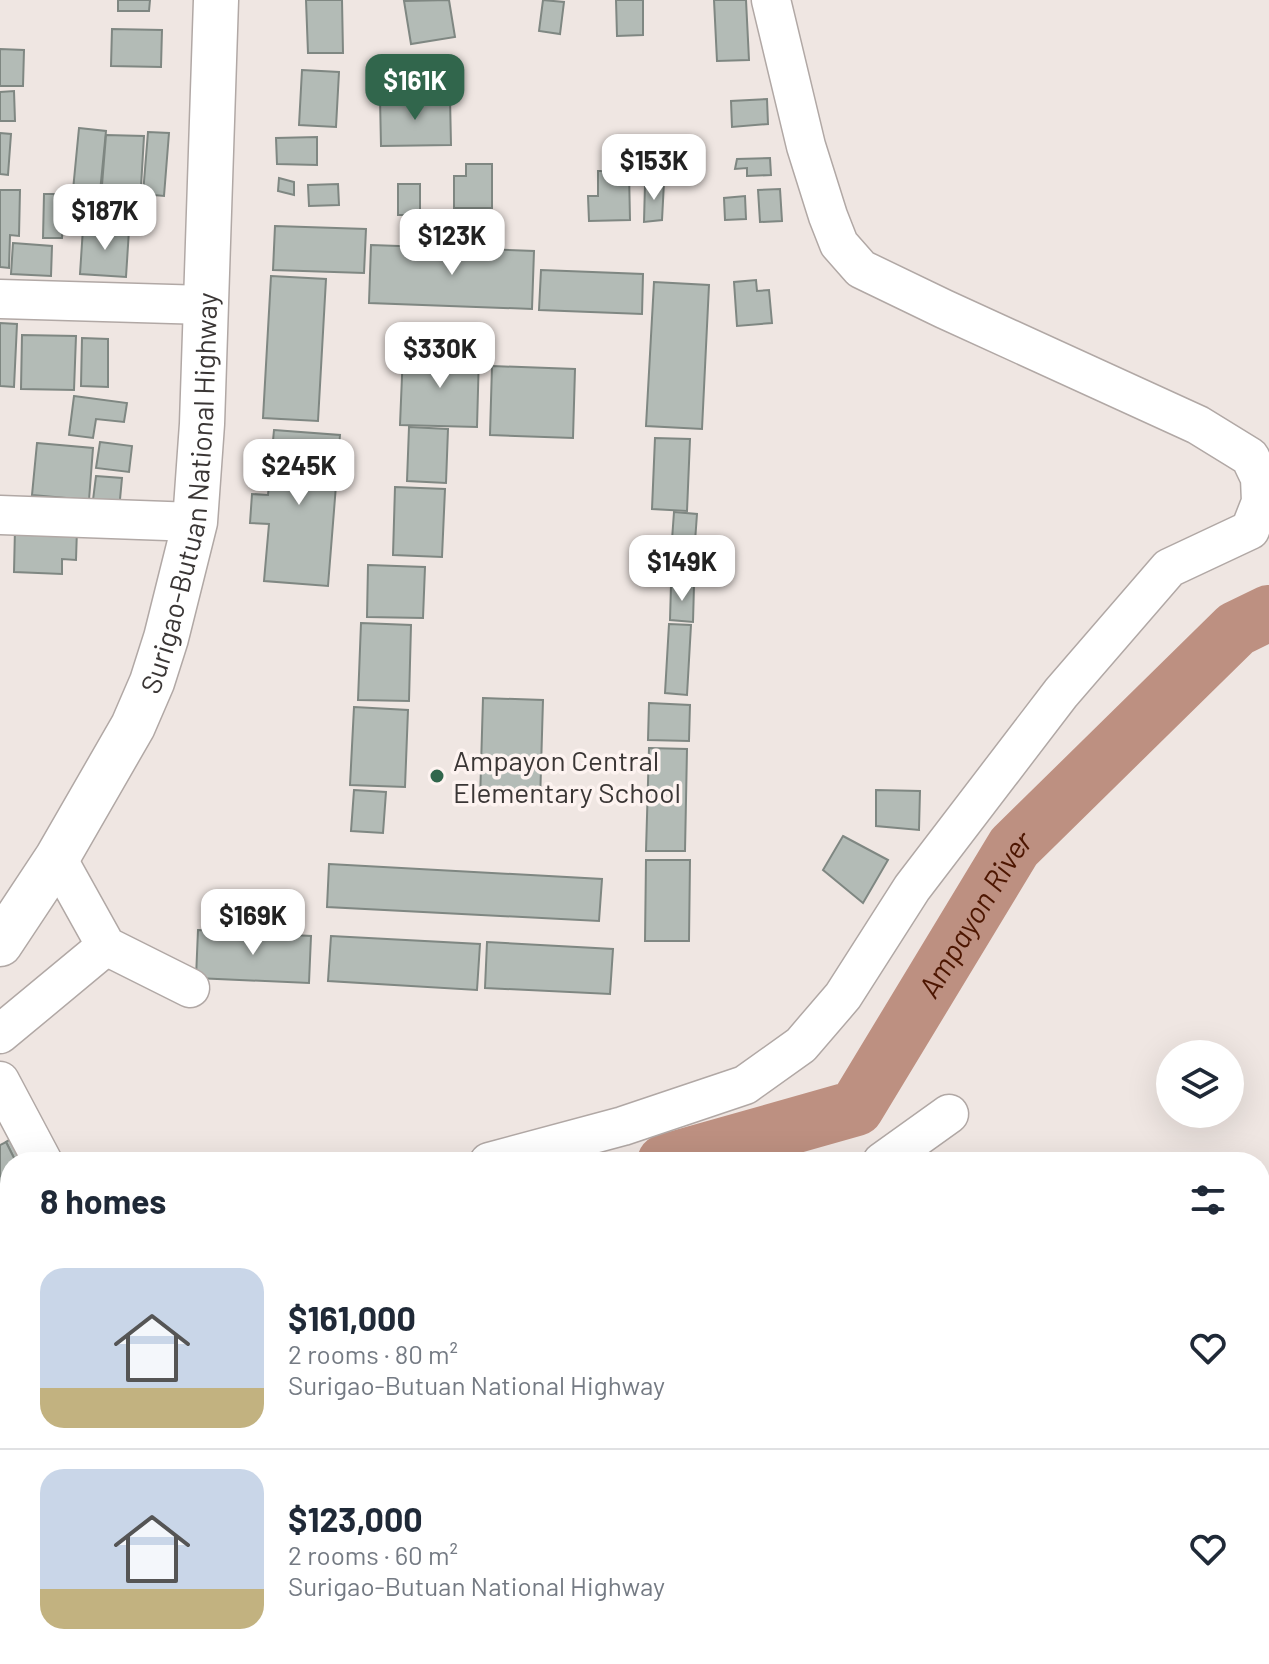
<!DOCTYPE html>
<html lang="en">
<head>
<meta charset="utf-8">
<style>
  :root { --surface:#fff; --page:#f6f6f7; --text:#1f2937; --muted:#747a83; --line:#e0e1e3; --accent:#31664c }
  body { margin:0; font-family:Barlow,sans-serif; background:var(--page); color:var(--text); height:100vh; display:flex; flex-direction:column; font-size:30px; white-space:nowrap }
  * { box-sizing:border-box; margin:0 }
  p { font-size:26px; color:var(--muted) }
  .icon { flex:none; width:44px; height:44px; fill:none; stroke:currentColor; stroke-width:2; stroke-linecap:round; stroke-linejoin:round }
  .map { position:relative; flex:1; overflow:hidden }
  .details { position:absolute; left:0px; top:1152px; width:1270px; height:512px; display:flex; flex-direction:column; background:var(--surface); border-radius:32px 32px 0 0; box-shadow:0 8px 32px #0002 }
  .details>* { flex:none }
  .tools { position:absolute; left:1156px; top:1040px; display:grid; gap:16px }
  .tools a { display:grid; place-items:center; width:88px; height:88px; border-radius:50%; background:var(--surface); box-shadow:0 8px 32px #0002; font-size:40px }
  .price { position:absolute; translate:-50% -68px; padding:0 18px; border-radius:16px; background:#fff; color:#222; font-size:26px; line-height:52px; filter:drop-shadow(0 2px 4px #0008) }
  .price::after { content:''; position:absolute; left:50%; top:48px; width:24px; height:18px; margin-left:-12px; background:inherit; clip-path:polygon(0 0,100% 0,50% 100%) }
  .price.current { background:var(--accent); color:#fff }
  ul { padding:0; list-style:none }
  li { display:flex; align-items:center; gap:24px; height:200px; padding:0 40px }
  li+li { border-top:2px solid var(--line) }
  li span { display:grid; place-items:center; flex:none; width:224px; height:160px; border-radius:24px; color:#555 }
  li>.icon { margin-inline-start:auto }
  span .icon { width:96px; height:96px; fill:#fffc; stroke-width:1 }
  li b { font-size:34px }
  h2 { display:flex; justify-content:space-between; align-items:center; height:96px; padding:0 40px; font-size:34px }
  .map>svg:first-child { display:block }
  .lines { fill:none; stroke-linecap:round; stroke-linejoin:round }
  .river { stroke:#bd9081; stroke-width:56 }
  .building { fill:#b3bbb6; stroke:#7f8782; stroke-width:2 }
  .lane-casing { stroke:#b1a8a5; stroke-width:21 }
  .street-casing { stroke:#b1a8a5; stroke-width:41 }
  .highway-casing { stroke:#b1a8a5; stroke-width:47 }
  .lane { stroke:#fff; stroke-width:18 }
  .street { stroke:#fff; stroke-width:38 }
  .highway { stroke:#fff; stroke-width:44 }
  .poi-dot { fill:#31664c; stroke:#fdf3f0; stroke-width:3 }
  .labels { text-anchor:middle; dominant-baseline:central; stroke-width:7; stroke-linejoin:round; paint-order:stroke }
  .street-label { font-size:28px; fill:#3a3635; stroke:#fdf3f0 }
  .poi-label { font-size:28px; fill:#3a3635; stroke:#fdf3f0; text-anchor:start }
  .water-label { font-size:30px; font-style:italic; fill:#4d1601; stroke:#fdf3f0 }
</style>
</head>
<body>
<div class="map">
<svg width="1269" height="1664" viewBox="0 0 1269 1664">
  <rect width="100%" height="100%" fill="#efe6e2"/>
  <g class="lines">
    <g class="river">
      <path id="s1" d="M665,1162L856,1108L1014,847L1236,629L1269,613"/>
      <polyline points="0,1392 10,1389"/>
    </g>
  </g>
  <g class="building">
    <polygon points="118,0 150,0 149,11 118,11"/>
    <polygon points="306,0 342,0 343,53 308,53"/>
    <polygon points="449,0 455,37 411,44 404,1"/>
    <polygon points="543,0 564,2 560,34 539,31"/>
    <polygon points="616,0 643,0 643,35 617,36"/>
    <polygon points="714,0 746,0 749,60 717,61"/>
    <polygon points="112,29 162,30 161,67 111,66"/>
    <polygon points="0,49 24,50 23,86 0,86"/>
    <polygon points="302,70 339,72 336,127 299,125"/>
    <polygon points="14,91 15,121 0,121 0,92"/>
    <polygon points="380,98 450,98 451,145 381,146"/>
    <polygon points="767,99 768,124 732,127 731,101"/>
    <polygon points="79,128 106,131 100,192 73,190"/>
    <polygon points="148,132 169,133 164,196 143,194"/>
    <polygon points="0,133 11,134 8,175 0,174"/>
    <polygon points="106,135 144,136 141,187 102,185"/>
    <polygon points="317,137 317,165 277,164 276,138"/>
    <polygon points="770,158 771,175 747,176 747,168 735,169 737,159"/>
    <polygon points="466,164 492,164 492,208 454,208 454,176 466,176"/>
    <polygon points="598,171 629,171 630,220 589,221 588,196 598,196"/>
    <polygon points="279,178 294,182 294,195 278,191"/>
    <polygon points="664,182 662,220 644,222 645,184"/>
    <polygon points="338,184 339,205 309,206 308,185"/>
    <rect x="398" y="184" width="22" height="31"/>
    <polygon points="780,189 782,221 760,222 758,190"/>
    <polygon points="0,190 20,190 19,236 10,235 9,268 0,267"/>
    <polygon points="44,194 85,194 85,224 63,224 62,238 43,238"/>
    <polygon points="89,195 152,197 151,228 88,225"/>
    <polygon points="745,196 746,219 725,220 724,198"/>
    <polygon points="275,226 366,229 364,273 273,270"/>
    <polygon points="83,228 129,230 126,277 80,274"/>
    <polygon points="13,243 52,246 51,276 11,274"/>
    <polygon points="371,245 534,251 532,309 369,303"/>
    <polygon points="541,270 643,274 642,314 539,310"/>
    <polygon points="271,276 326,279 318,421 263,418"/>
    <polygon points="756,280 757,291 769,290 772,323 737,326 734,282"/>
    <polygon points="654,282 709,285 702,429 646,426"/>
    <polygon points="0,323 17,324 14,387 0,386"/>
    <polygon points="22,335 76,336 74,390 21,389"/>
    <polygon points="82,338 108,339 108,387 81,386"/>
    <polygon points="403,352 479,354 477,427 400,425"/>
    <polygon points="492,366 575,369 573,438 490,435"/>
    <polygon points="74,396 127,403 124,422 96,419 93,438 69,435"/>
    <polygon points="409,427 448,429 446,483 407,481"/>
    <polygon points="274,430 340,435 328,586 264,581 269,524 250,523 252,494 268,495"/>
    <polygon points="655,438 690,439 687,511 652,509"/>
    <polygon points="100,442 132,446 129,472 96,468"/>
    <polygon points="37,443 93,448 89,500 32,495"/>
    <polygon points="96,476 122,478 119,510 92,508"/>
    <polygon points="395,487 445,489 442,557 393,555"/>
    <polygon points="674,512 697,514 692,583 669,581"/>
    <polygon points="15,528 77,529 76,560 62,559 62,574 14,572"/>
    <polygon points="368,565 425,567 423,618 367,617"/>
    <polygon points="671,585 694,585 693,622 670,620"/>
    <polygon points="361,623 411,625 409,701 358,700"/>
    <polygon points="669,624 691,625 687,695 665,693"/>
    <polygon points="483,698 543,700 540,803 480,801"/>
    <polygon points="649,703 690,705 689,741 648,740"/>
    <polygon points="354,707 408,710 405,787 350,785"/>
    <polygon points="649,748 687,749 685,851 646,851"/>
    <polygon points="354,790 386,792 383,833 351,831"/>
    <polygon points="876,790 920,791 919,830 876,826"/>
    <polygon points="843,836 888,860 863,903 823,870"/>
    <polygon points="646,860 690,860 689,941 645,941"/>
    <polygon points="329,864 602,879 599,921 327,907"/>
    <polygon points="198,930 311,936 309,983 196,978"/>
    <polygon points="331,936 480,944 477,990 328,981"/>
    <polygon points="487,942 613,949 610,994 485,988"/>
    <polygon points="21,1133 36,1162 16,1162 6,1142"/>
    <polygon points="6,1142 16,1162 10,1162 10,1204 0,1207 0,1145"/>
    <rect x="1260" y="1199" width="9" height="30"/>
    <polygon points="10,1209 10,1253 0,1235 0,1213"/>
    <rect x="1260" y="1277" width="5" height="34"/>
    <rect x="1260" y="1492" width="9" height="35"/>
    <rect x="1260" y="1538" width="9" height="94"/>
    <polygon points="0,1544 10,1552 10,1607 0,1616"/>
    <polygon points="54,1654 105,1654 99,1664 62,1664 52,1658"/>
    <polygon points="356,1654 419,1654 414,1664 372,1664"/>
    <polygon points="516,1654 624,1654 643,1664 511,1664"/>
    <rect x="692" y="1654" width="39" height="10"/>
    <polygon points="814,1654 855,1654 855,1664 814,1661"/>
    <rect x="863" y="1654" width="28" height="10"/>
    <rect x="912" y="1654" width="40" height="10"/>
    <polygon points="1125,1654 1206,1654 1205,1664 1125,1664"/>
    <polygon points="1222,1657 1269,1658 1269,1664 1222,1664"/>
  </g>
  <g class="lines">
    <defs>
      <g id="lane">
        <polyline points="1260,1331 1269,1331"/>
        <polyline points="1260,1467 1269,1467"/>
      </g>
      <g id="street">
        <polyline points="0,299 206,305"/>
        <polyline points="0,515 195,522"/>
        <polyline points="57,858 106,946 190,988"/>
        <polyline points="0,1034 106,946"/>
        <polyline points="0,1081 43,1162"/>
        <polyline points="489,1162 623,1126 745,1085 801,1045 843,996 912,888 1061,693 1169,568 1250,530 1261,502 1260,478 1250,457 1198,425 944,309 861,269 839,244 828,216 806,146 771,0"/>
        <polyline points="882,1162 949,1114"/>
        <polyline points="0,1324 10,1322"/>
        <polyline points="1260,1635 1269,1634"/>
        <polyline points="0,1662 10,1647"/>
        <polyline points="988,1664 989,1654"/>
        <polyline points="1214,1664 1218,1654"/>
      </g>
      <g id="highway">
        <path id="s2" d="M0,944L57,858L133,726L152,682L166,638L195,522L202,424L216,0"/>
      </g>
    </defs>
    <use href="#lane" class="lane-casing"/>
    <use href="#street" class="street-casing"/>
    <use href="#highway" class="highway-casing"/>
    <use href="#lane" class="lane"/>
    <use href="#street" class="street"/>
    <use href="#highway" class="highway"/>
  </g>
  <circle class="poi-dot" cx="437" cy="776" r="8"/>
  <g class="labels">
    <g class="street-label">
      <text stroke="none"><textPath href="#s2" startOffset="496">Surigao-Butuan National Highway</textPath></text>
    </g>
    <g class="poi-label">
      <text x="453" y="760">Ampayon Central<tspan x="453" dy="32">Elementary School</tspan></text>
    </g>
    <g class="water-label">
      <text stroke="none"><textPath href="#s1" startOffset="426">Ampayon River</textPath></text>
    </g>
  </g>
</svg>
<div class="tools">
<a><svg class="icon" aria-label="layers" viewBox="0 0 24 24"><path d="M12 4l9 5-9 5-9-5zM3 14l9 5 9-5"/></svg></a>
</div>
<b class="price current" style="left:415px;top:122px">$161K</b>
<b class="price" style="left:654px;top:202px">$153K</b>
<b class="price" style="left:105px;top:252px">$187K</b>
<b class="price" style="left:452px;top:277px">$123K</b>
<b class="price" style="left:440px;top:390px">$330K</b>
<b class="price" style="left:299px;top:507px">$245K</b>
<b class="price" style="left:682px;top:603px">$149K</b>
<b class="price" style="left:253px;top:957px">$169K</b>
<section class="details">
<h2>8 homes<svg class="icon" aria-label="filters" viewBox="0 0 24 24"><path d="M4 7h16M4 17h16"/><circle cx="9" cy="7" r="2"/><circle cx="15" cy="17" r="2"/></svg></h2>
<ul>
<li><span style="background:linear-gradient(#c9d6e8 75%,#c2b280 0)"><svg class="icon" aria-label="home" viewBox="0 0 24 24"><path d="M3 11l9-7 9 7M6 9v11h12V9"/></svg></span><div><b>$161,000</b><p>2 rooms · 80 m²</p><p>Surigao-Butuan National Highway</p></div><svg class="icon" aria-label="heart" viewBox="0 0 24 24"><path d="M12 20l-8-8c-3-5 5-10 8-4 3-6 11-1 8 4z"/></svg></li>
<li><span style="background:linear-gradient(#c9d6e8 75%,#c2b280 0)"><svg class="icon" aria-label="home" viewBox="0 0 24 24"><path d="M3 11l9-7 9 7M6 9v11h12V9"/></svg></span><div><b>$123,000</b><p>2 rooms · 60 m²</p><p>Surigao-Butuan National Highway</p></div><svg class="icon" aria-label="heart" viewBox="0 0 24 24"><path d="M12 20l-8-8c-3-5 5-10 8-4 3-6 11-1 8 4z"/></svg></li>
</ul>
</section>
</div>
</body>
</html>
